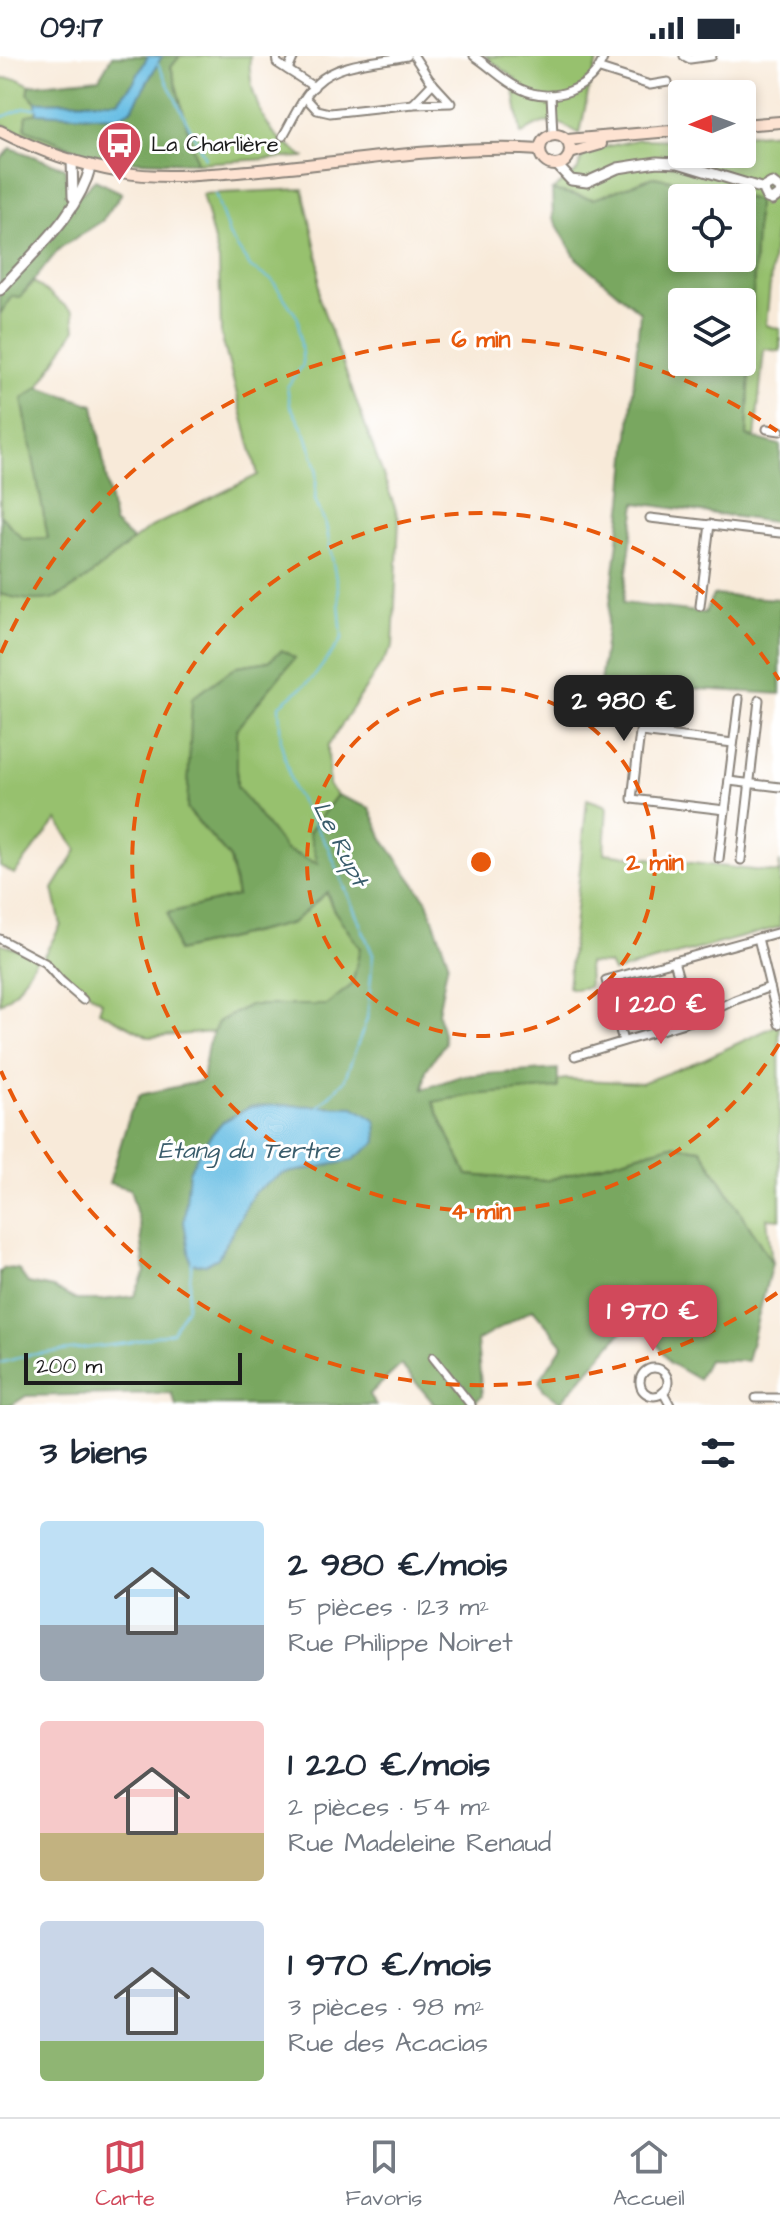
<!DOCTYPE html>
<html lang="fr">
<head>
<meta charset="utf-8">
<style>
  :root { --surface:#fff; --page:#f2f2f3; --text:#1f2937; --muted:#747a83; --line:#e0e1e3; --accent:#d1495b }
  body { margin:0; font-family:"Architects Daughter",sans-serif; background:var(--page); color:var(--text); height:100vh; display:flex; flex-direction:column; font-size:30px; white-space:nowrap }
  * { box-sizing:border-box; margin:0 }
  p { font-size:26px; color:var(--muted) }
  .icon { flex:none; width:44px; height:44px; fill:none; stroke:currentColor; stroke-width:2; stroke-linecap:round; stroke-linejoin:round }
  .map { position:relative; height:1349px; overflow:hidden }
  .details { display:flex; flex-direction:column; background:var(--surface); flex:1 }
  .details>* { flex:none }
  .needle { width:52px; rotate:269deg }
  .tools { position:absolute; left:668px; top:24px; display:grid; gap:16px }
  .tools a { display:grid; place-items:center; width:88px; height:88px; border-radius:8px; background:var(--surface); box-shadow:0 4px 12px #0003; font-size:40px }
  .scale { position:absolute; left:24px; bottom:20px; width:218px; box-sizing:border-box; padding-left:8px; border:4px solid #1c1c1c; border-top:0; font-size:22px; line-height:28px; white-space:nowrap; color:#1c1c1c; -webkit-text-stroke:6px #fff; paint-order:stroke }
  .price { position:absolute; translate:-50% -68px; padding:0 18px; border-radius:16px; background:var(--accent); color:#fff; font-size:26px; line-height:52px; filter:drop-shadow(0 2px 4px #0008) }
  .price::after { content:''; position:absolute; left:50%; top:48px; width:24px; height:18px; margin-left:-12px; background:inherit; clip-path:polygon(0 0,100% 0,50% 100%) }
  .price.current { background:#222; color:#fff }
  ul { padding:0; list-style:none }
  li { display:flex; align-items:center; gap:24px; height:200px; padding:0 40px }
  li span { display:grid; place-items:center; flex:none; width:224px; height:160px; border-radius:8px; color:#555 }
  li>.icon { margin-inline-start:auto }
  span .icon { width:96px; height:96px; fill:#fffc; stroke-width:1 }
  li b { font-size:34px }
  h2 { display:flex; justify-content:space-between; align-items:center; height:96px; padding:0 40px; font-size:34px }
  .status { display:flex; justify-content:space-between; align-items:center; height:56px; padding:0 40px; background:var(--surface); direction:ltr }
  .status svg { height:22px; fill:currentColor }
  .tabs { display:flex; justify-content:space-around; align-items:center; height:112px; border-top:2px solid var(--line); background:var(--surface); font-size:22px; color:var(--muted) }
  .tabs a { display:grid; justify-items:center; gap:4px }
  .tabs .current { color:var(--accent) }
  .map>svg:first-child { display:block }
  .green { fill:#97c16e; stroke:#5a6e45; stroke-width:2 }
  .forest { fill:#79a761; stroke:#4a623e; stroke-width:2; fill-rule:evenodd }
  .water { fill:#67bee4; stroke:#426d80; stroke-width:2 }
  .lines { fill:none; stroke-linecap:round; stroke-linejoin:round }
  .stream { stroke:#67bee4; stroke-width:2 }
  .minor-casing { stroke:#8a837a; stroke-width:11 }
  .tertiary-casing { stroke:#8a837a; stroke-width:13 }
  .secondary-casing { stroke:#8a837a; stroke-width:14 }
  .minor { stroke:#fff; stroke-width:7 }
  .tertiary { stroke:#fff; stroke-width:9 }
  .secondary { stroke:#fee3d2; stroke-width:10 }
  .ring { fill:none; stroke:#e8590c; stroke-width:4; stroke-dasharray:14 10 }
  .labels { text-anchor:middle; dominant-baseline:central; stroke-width:6; stroke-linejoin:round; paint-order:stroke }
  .poi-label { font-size:22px; fill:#1c1c1c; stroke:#fff; text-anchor:start }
  .water-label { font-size:24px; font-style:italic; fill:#3a5d6c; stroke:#fff }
  .centre { fill:#e8590c; stroke:#fff; stroke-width:4 }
  .ring-label { font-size:24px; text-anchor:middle; font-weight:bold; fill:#e8590c; stroke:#fff; stroke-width:6; stroke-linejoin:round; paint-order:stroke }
</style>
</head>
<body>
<div class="status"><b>09:17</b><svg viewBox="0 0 49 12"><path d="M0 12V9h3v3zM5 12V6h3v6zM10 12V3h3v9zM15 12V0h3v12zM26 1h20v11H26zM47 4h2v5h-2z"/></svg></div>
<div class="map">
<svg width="780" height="1349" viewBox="0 0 780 1349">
  <rect width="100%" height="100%" fill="#fff"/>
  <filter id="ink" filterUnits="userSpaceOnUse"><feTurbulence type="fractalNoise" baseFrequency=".0125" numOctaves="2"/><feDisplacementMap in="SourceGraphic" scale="16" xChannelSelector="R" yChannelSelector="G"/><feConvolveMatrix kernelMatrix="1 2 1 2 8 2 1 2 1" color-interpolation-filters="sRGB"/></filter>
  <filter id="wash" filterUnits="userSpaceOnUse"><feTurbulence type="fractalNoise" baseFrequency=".006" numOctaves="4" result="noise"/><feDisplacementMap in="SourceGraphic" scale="32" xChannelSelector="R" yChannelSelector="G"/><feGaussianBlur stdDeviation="1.8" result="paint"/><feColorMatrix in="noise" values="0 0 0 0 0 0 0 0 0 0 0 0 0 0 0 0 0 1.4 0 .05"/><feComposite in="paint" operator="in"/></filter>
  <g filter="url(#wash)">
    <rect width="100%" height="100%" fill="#f8ead9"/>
    <g class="green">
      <path d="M180,0H250C248,27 257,56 274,77C282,86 295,94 304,101L197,107L171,10Z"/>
      <path d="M485,0H599L589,32L580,78C555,63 546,61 521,79L514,34L516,24Z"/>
      <polygon points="0,22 18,23 30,29 28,37 36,46 37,57 27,60 25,73 75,93 49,90 0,67"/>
      <polygon points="780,76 780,158 775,177 766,269 780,273 780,295 764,293 755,383 747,381 757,145 712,131 654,121 594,143 552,134 577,115 584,96 639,83 682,84 682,98 742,98 742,79"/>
      <polygon points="303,133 319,206 319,242 399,463 393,590 328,690 329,730 337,739 309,776 319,808 286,794 237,731 237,672 294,602 237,610 187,753 230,802 237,841 168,857 177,895 292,867 326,837 333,853 360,892 352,929 326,949 249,949 219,966 214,976 149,981 99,955 102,946 42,903 61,869 53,833 77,794 57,764 14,818 0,810 0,538 79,527 149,472 258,419 221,278 219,205 202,138"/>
      <polygon points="34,226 73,256 75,274 39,331 22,343 49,483 23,483 0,459 0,258 12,239 20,241"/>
      <polygon points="587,743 607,750 604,797 779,817 780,805 780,871 613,916 609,908 588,907 589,931 574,933 568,931"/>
      <polygon points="0,887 38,900 17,934 0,948"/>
      <polygon points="779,968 780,1163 767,1162 772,1207 701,1093 670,1089 545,1125 467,1119 432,1046 566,1023 641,1027 704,1003"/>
    </g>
    <g class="forest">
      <polygon points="112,0 148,0 134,26 118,45 36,46 28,37 30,29 99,22"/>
      <polygon points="162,0 180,0 171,11 197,107 133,105 90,99 25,73 27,59 37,57 118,61 132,53"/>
      <polygon points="11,92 65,112 68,131 81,138 95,124 122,137 102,165 60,192 20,241 12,240 0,258 0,103"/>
      <path d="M653,121L712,131L757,145L747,380L780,389V467L636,447L623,547L705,557L713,539L780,543V638L600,627L623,445L640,256L576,202L553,162L552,134L594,143ZM682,142H742V202H682ZM682,246H742V306H682Z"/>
      <path d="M39,331L94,349L114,467L133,484C115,499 71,539 50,543C34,546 14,542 0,538V459L23,483L48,482L22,343Z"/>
      <polygon points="282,594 295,602 237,672 237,731 286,794 318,808 309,776 337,739 370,752 383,783 427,845 448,905 438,957 445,987 426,1014 423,1033 461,1020 558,1013 558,1032 472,1039 433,1046 467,1119 545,1125 671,1089 701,1093 772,1207 747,1305 708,1304 698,1323 670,1307 637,1258 561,1346 544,1334 539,1325 563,1289 533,1253 477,1285 482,1340 471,1349 435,1349 401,1309 369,1339 376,1349 176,1349 171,1337 26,1340 12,1349 0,1349 0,1216 5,1212 18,1213 28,1227 53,1232 76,1244 102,1244 134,1240 145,1216 140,1170 130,1133 109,1127 130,1057 140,1039 202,1025 208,988 218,966 249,949 326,949 352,929 360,892 333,853 327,836 292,867 177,895 168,857 237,840 230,802 187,753 192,642 237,610 269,605"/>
    </g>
    <g class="water">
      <polygon points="148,0 162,0 132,53 118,61 37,57 36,46 118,45 134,26"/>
      <polygon points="276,1049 354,1051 376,1065 377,1086 351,1105 282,1118 254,1136 218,1202 205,1209 191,1207 184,1166 189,1115 202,1090 222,1066 250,1051"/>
    </g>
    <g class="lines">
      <g class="stream">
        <polyline points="158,8 205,102"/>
        <polyline points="0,62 25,52 37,52"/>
        <polyline points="215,137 229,179 251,212 272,224 298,262 303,309 287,331 290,349 306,379 317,412 315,444 326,469 338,534 342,583 313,622 279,650 281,687 293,733 328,791 373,899 367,963 344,1025 317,1052"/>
        <polyline points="0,1307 29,1299 128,1287 172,1276 187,1251 192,1205"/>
      </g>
    </g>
  </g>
  <g filter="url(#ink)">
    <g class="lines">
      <defs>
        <g id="minor">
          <polyline points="276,0 277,7 314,31"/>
          <path d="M474,0C490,10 503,25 521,33C552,48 593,34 604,0"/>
          <polyline points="684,0 690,3 712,0"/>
          <polyline points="600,13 650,29 668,26"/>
          <polyline points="288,14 294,0"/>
          <polyline points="551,39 553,79"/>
          <polyline points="306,42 317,54 330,57 413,48 451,47 429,23 414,0"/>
          <polyline points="413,48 433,27"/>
          <path d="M283,80C293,63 302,41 317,27C338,6 379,6 407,0"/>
          <polyline points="767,373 780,375"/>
          <polyline points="650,462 780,477"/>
          <polyline points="700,550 710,468"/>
          <polyline points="645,635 632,743 725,754"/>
          <polyline points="641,676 733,687"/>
          <polyline points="729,725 780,731"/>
          <polyline points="719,803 739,643"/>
          <polyline points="741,804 759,644"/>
          <polyline points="758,882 779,968"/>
          <polyline points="0,883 45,907 61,925 83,944"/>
          <polyline points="674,905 691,965"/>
          <polyline points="623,985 606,924 780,876"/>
          <polyline points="575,1000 691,965 735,944 770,931"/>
          <polyline points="433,1301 471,1349"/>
          <circle cx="654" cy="1326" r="14"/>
          <polyline points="663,1336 670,1349"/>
          <polyline points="756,1342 780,1342"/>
        </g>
        <g id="tertiary">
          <polyline points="72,103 73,141"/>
          <polyline points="557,109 571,124 587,126 618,112 657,106 678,107 764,133"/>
          <polyline points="780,133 772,127 765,131 764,136 767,142 772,144 780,138"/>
          <path d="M0,234C33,196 78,160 91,109"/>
        </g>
        <g id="secondary">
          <polyline points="742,69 780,66"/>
          <path d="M0,75C37,94 80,109 121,116C162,124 207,118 249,115C343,107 446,88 540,94"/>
          <circle cx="555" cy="94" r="15"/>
          <polyline points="567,84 682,74"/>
          <polyline points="570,97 601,88"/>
        </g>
      </defs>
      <use href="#minor" class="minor-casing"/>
      <use href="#tertiary" class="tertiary-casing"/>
      <use href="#secondary" class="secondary-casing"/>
      <use href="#minor" class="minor"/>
      <use href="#tertiary" class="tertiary"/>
      <use href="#secondary" class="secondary"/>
    </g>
  </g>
  <g class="ring">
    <circle cx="481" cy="806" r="174"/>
    <path d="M779 988A349 349 0 1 1 779 624"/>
    <path d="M777 1237A523 523 0 0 1 1 1015M1 597A523 523 0 0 1 777 375"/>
  </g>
  <defs>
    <symbol id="bus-pin" viewBox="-11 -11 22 30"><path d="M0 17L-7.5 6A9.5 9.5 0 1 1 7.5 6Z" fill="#d1495b" stroke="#fff"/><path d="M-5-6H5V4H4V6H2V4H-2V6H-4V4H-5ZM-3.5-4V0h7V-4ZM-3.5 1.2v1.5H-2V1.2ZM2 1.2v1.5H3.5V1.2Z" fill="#fff"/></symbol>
  </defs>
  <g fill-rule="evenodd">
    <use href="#bus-pin" x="94" y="62" width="51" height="69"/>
  </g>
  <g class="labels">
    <g class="poi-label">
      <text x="151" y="88">La Charlière</text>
    </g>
    <g class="water-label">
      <text transform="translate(340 788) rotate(63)">Le Rupt</text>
      <text x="249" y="1095">Étang du Tertre</text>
    </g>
  </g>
  <circle cx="481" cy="806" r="12" class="centre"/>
  <g class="ring-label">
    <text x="481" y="291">6 min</text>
    <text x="655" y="814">2 min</text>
    <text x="481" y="1163">4 min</text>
  </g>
</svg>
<div class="tools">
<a><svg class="needle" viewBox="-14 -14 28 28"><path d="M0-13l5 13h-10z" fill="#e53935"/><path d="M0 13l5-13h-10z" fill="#747a83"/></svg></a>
<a><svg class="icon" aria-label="locate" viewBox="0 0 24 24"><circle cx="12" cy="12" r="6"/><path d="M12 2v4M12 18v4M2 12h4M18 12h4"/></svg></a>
<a><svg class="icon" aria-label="layers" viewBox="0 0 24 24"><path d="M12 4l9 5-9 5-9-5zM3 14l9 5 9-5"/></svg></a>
</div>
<div class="scale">200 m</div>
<b class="price current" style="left:624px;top:687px">2 980 €</b>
<b class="price" style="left:661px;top:990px">1 220 €</b>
<b class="price" style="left:653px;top:1297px">1 970 €</b>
</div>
<section class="details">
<h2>3 biens<svg class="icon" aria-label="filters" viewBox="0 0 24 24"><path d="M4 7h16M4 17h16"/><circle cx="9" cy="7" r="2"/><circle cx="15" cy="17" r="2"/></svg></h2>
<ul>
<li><span style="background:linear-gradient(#bfe0f5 65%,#9aa5b1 0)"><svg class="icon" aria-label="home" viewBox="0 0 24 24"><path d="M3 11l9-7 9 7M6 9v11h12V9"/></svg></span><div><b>2 980 €/mois</b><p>5 pièces · 123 m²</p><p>Rue Philippe Noiret</p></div></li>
<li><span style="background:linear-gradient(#f6c9c9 70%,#c2b280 0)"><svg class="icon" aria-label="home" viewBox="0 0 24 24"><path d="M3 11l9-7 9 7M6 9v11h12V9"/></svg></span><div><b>1 220 €/mois</b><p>2 pièces · 54 m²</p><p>Rue Madeleine Renaud</p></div></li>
<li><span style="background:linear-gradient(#c9d6e8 75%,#8fb573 0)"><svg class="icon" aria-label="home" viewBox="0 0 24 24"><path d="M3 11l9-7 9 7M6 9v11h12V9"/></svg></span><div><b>1 970 €/mois</b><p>3 pièces · 98 m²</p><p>Rue des Acacias</p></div></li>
</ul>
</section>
<nav class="tabs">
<a class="current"><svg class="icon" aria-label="map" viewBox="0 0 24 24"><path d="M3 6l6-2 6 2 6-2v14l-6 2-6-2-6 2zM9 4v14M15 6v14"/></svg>Carte</a>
<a><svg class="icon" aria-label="saved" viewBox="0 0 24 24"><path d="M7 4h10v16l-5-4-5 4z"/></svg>Favoris</a>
<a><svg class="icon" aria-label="home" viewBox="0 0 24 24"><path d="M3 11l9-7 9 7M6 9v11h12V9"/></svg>Accueil</a>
</nav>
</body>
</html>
